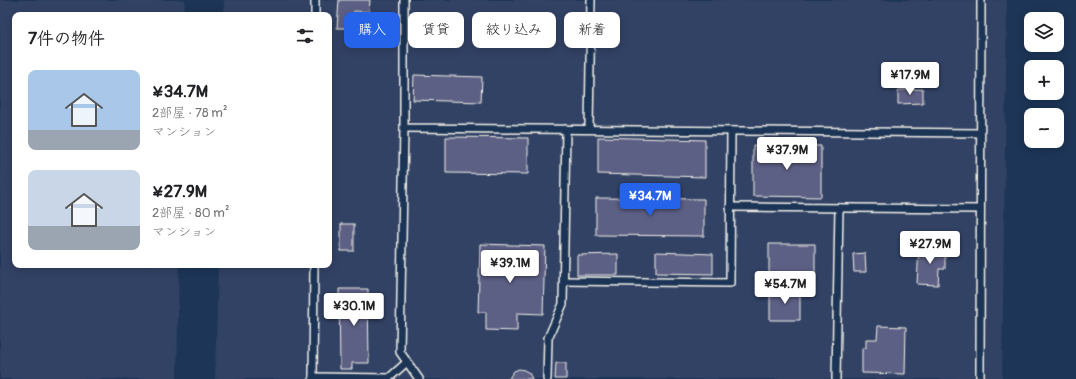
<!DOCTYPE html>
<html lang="ja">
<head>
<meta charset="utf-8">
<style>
  :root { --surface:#fff; --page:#f6f6f6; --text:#202124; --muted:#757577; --accent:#2563eb }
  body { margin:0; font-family:Pangolin,"Klee One",sans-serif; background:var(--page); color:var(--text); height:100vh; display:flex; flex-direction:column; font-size:15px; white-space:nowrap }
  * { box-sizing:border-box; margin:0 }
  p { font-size:13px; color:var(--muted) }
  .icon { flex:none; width:22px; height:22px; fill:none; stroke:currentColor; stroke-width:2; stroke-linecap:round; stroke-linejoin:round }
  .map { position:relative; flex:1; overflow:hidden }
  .panel { position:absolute; left:12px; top:12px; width:320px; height:256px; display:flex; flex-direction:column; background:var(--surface); border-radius:8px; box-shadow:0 2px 10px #0003 }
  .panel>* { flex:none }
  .banner { position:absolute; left:344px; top:12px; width:380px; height:36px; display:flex; gap:8px }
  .controls { position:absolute; left:1024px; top:12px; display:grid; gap:8px }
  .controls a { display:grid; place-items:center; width:40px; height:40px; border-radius:8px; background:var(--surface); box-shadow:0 2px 10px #0003; font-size:20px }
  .price { position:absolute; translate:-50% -34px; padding:0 9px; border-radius:4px; background:#fff; color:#222; font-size:13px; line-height:26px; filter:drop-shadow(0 1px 2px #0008) }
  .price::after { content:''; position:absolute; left:50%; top:24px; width:12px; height:9px; margin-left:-6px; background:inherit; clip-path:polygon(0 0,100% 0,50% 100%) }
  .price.active { background:var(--accent); color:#fff }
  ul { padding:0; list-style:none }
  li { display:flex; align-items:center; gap:12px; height:100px; padding:0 16px }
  li span { display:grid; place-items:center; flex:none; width:112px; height:80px; border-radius:8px; color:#555 }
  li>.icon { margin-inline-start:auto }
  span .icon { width:48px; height:48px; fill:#fffc; stroke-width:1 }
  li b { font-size:17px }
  h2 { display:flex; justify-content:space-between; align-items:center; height:48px; padding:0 16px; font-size:17px }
  .tag { padding:0 14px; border-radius:8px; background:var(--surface); box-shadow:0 2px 10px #0003; font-size:14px; line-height:36px }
  .tag.active { background:var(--accent); color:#fff }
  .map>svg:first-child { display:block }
  .built { fill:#304265 }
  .building { fill:#5d6085; stroke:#f4f1e8 }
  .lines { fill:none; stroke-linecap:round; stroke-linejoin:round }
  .service-casing { stroke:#f4f1e8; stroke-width:10 }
  .service { stroke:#1d3557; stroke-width:7 }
</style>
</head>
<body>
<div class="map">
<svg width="1076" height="379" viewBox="0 0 1076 379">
  <rect width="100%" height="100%" fill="#1d3557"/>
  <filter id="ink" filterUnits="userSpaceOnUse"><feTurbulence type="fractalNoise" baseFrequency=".025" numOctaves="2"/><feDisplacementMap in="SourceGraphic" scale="8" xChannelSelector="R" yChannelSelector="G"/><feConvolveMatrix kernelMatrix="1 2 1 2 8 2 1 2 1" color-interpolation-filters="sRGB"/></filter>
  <g filter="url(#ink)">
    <g class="built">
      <polygon points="0,0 185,0 184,15 15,15 15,265 179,265 177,379 0,379"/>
      <polygon points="224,0 1007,0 1002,379 215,379 218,265 329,265 329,15 224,15"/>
    </g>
    <g class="building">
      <polygon points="339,0 370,0 369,12 354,11 353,28 337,28"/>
      <polygon points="414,75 482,77 481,102 413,100"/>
      <polygon points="923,89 923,103 898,104 898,90"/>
      <polygon points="446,137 528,138 528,174 446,173"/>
      <polygon points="598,137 705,140 705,177 598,174"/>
      <polygon points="753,145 821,146 821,197 753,196"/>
      <polygon points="596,198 704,199 704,236 596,235"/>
      <rect x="341" y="224" width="13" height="27"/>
      <polygon points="480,244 545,246 543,314 517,313 517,331 486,330 486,312 478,312"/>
      <polygon points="769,244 815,244 815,282 769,283"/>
      <polygon points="919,247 945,248 945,269 939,269 938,285 917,284"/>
      <polygon points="656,252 713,254 713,274 656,273"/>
      <polygon points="865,253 866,272 854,272 853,254"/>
      <polygon points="618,254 618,275 577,275 577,255"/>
      <polygon points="339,289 368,289 369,363 352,363 352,369 340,369"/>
      <polygon points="770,289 800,290 800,320 770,320"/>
      <polygon points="878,326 906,327 905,374 862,373 862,348 866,348 866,339 877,339"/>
      <polygon points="556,363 566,363 566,379 555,379"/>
      <polygon points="519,369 524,370 529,373 532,379 509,379 511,375 514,371"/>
    </g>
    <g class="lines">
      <defs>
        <g id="service">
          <polyline points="404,0 404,128 980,133"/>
          <polyline points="315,15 315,0"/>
          <polyline points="404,128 400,352 419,379"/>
          <polyline points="589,129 591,0"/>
          <polyline points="730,207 980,209"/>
          <polyline points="564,281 730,283 731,131"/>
          <polyline points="313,377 389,378 407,362"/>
          <polyline points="313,379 314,265"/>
          <polyline points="547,379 548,338 563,304 566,129"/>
          <polyline points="836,379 839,208"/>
          <polyline points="980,379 981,0"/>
        </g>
      </defs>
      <use href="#service" class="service-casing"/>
      <use href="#service" class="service"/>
    </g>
  </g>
</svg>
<div class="controls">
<a><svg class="icon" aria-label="layers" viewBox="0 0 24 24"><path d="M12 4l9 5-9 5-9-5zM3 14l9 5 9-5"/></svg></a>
<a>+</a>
<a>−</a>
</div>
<b class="price" style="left:910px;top:96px">¥17.9M</b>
<b class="price" style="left:787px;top:171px">¥37.9M</b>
<b class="price active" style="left:650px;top:217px">¥34.7M</b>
<b class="price" style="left:930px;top:265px">¥27.9M</b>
<b class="price" style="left:510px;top:284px">¥39.1M</b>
<b class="price" style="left:785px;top:305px">¥54.7M</b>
<b class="price" style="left:354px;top:327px">¥30.1M</b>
<div class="banner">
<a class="tag active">購入</a>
<a class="tag">賃貸</a>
<a class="tag">絞り込み</a>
<a class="tag">新着</a>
</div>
<section class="panel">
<h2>7件の物件<svg class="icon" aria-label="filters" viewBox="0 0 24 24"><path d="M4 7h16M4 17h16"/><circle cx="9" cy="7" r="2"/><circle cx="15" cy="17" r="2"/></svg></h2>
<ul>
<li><span style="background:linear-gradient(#a9c7e8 75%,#9aa5b1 0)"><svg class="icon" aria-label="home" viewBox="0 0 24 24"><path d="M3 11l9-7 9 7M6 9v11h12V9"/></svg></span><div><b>¥34.7M</b><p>2部屋 · 78 m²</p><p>マンション</p></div></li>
<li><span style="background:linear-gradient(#c9d6e8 70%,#9aa5b1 0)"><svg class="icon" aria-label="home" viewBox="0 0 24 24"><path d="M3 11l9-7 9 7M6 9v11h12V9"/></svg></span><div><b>¥27.9M</b><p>2部屋 · 80 m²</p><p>マンション</p></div></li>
</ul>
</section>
</div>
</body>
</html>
